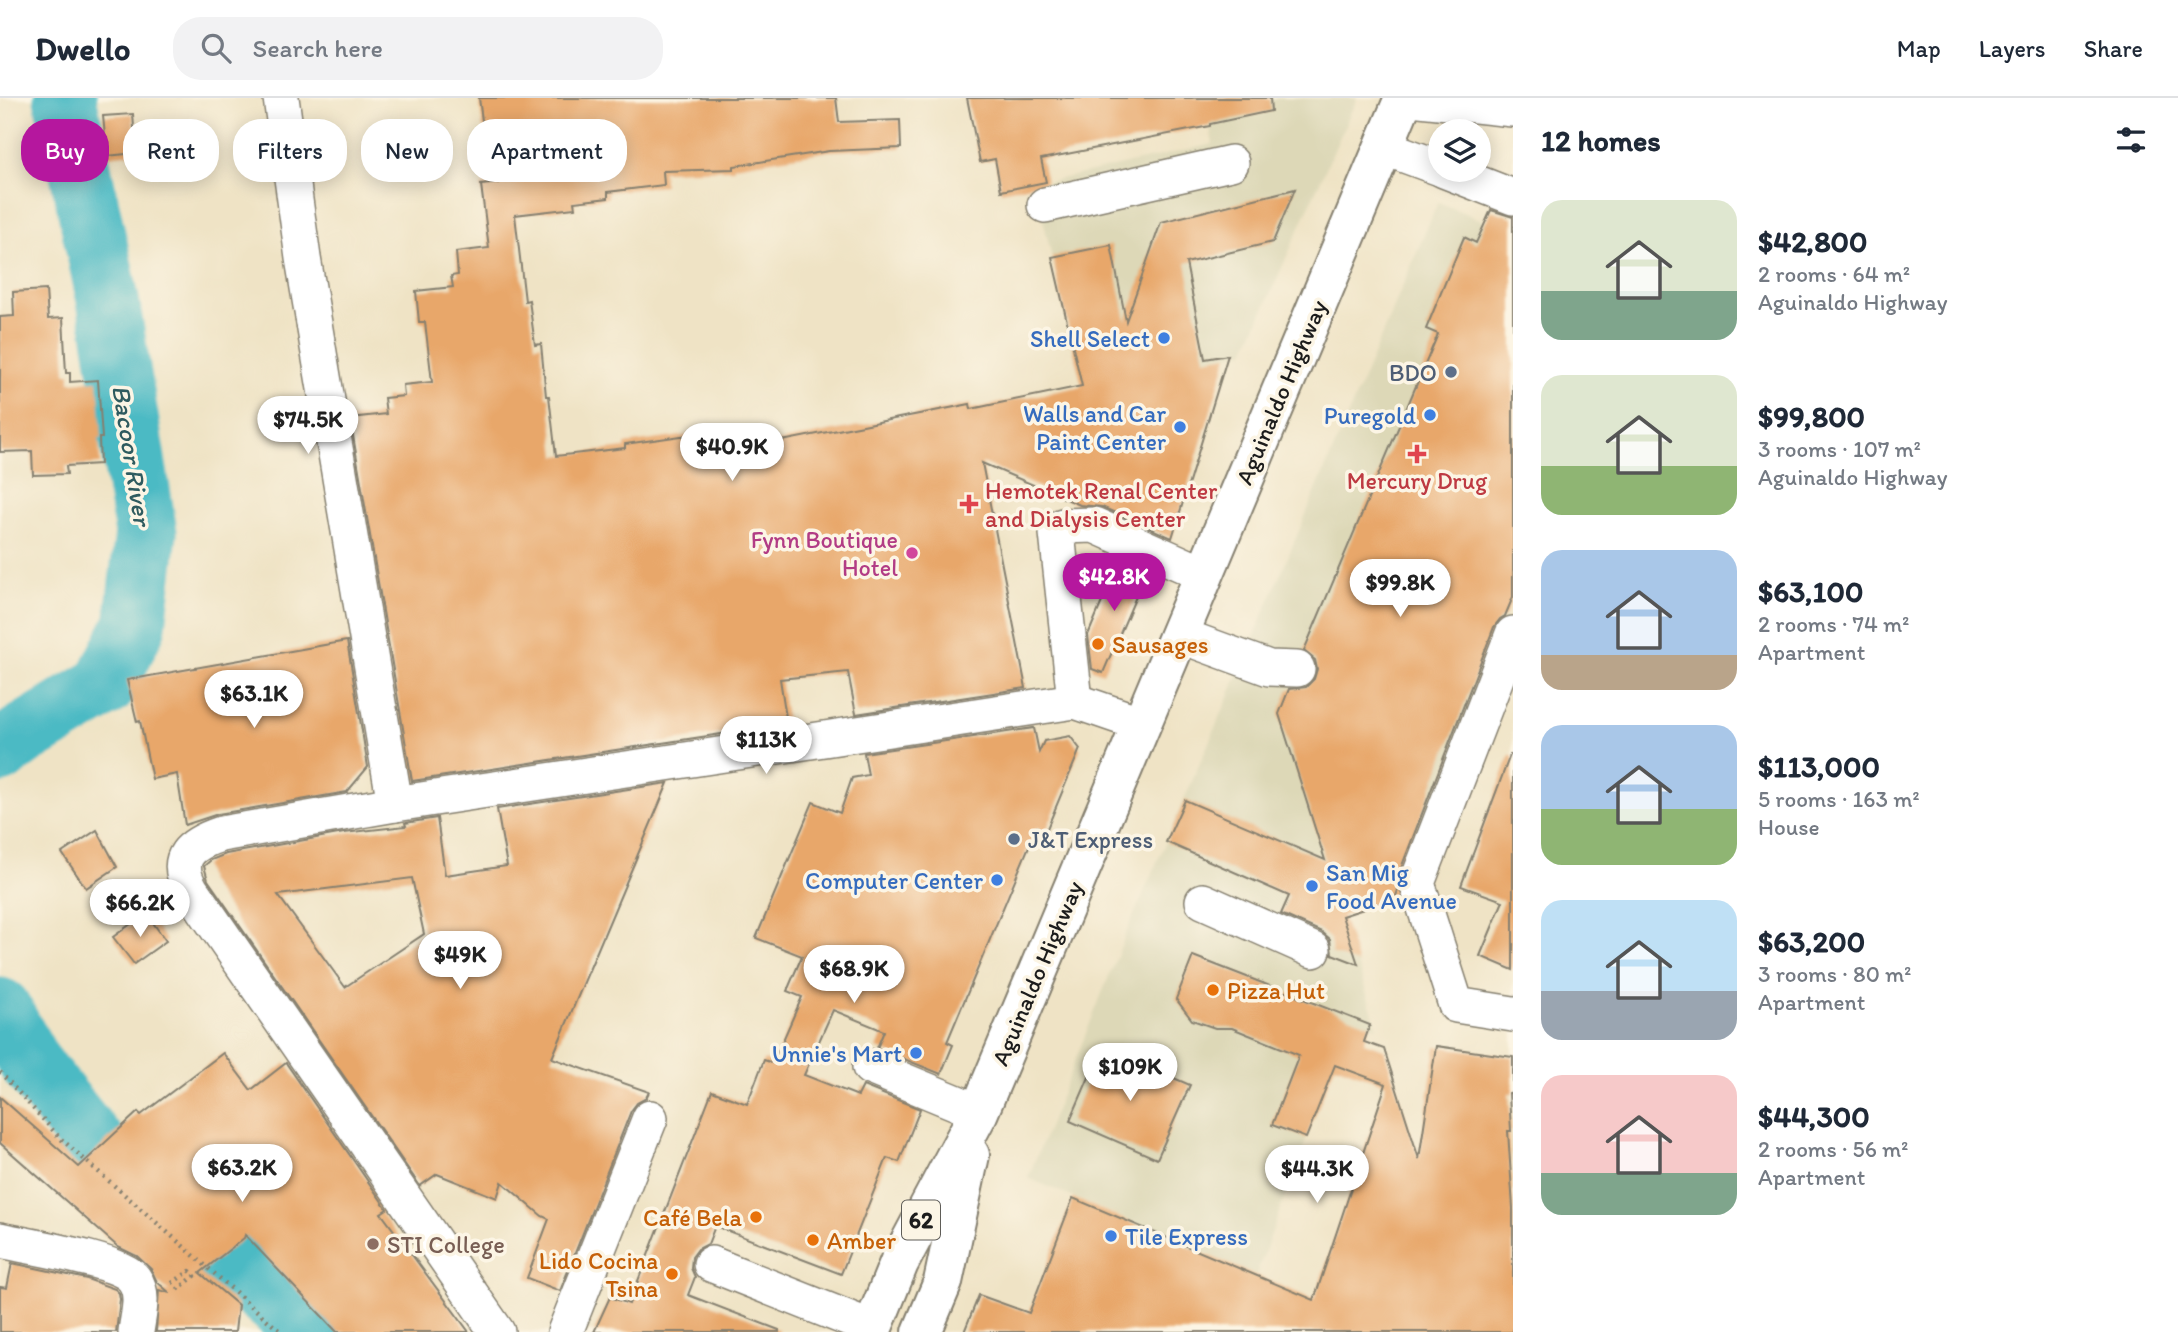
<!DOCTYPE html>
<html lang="en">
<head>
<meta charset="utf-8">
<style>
  :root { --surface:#fff; --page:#f2f2f3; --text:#1f2937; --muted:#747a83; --line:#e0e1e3; --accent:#b5179e }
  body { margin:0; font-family:Itim,sans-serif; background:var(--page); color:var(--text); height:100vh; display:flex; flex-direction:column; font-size:26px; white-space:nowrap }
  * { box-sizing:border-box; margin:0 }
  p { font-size:23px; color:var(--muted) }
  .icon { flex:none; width:38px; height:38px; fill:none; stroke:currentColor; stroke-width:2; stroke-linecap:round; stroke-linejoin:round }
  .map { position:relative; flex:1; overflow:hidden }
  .details { display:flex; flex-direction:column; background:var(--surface); width:665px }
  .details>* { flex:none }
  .guide { position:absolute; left:21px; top:21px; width:665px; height:63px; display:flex; gap:14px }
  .fabs { position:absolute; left:1428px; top:21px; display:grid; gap:14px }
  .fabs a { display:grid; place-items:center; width:63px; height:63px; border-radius:50%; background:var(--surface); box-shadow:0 4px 18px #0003; font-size:35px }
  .price { position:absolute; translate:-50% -60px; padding:0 16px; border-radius:24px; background:#fff; color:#222; font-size:23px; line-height:46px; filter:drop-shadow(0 2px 4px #0008) }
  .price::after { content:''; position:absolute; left:50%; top:42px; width:21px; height:16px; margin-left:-10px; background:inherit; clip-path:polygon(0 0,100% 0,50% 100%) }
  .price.selected { background:var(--accent); color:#fff }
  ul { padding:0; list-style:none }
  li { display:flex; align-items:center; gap:21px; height:175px; padding:0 28px }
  li span { display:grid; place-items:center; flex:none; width:196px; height:140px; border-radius:21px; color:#555 }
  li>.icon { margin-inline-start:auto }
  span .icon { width:84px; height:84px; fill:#fffc; stroke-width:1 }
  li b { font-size:30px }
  h2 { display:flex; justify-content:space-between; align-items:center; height:84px; padding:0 28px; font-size:30px }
  .chip { padding:0 24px; border-radius:28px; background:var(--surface); box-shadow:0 4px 18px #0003; font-size:24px; line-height:63px }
  .chip.selected { background:var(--accent); color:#fff }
  header { display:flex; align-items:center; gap:42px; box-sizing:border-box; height:98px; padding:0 35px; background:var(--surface); border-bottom:2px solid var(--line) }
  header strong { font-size:33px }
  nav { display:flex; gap:38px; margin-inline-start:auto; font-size:24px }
  .search { width:490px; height:63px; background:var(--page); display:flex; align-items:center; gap:18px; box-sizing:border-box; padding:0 24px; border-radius:28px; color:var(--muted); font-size:26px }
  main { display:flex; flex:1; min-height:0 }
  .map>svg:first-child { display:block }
  .built { fill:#ddd8b7 }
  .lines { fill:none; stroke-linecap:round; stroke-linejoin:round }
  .river { stroke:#4cbac4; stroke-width:63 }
  .building { fill:#e8a76a; fill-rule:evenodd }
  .minor-casing { stroke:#868070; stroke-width:38 }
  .highway-casing { stroke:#868070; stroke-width:42 }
  .path { stroke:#868070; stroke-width:4.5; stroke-dasharray:2 5; stroke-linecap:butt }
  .minor { stroke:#fff; stroke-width:35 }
  .highway { stroke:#fff; stroke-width:38 }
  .shop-dot { fill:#3f7fe0; stroke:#fcf5e5; stroke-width:2.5 }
  .service-dot { fill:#5c6f8a; stroke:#fcf5e5; stroke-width:2.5 }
  .health-dot { fill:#e0444e; stroke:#fcf5e5; stroke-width:2.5 }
  .hotel-dot { fill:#d1479c; stroke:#fcf5e5; stroke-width:2.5 }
  .food-dot { fill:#e8710a; stroke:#fcf5e5; stroke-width:2.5 }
  .education-dot { fill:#8d6e63; stroke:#fcf5e5; stroke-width:2.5 }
  .labels { text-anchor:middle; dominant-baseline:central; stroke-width:7; stroke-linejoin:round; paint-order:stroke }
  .shield { fill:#fcf5e5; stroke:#5f5d58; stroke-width:2 }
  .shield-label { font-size:23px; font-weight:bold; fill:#1c1c1c }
  .shop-label { font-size:24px; fill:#366cbe; stroke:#fcf5e5; text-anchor:end }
  .service-label { font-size:24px; fill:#4e5e75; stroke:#fcf5e5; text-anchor:end }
  .street-label { font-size:24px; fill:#1c1c1c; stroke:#fcf5e5 }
  .health-label { font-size:24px; fill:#be3a42; stroke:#fcf5e5 }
  .hotel-label { font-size:24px; fill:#b23c85; stroke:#fcf5e5; text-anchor:end }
  .food-label { font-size:24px; fill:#c56008; stroke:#fcf5e5; text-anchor:start }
  .education-label { font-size:24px; fill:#785e54; stroke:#fcf5e5; text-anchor:start }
  .water-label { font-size:26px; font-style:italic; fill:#2f5b5f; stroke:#fcf5e5 }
</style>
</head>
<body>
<header>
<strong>Dwello</strong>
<div class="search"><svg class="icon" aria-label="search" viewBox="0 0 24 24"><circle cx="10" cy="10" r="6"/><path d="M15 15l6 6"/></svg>Search here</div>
<nav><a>Map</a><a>Layers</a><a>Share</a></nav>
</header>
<main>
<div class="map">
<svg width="1513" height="1234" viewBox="0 0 1513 1234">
  <rect width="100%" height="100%" fill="#fcf5e5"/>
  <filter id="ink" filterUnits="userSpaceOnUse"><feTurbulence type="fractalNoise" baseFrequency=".0143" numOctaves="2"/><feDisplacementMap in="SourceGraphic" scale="14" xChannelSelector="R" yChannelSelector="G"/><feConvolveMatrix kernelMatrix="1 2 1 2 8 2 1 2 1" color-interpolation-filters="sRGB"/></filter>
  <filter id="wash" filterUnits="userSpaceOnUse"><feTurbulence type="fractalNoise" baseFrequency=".00686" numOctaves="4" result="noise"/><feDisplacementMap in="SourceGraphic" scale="28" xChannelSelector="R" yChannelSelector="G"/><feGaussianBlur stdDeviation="1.57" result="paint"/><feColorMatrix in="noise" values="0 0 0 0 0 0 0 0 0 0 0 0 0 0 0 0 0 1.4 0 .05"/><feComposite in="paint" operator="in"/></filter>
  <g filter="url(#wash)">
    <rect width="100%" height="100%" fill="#efe3c5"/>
    <g class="built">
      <polygon points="1205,0 1357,0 1245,253 1082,288 1035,87 1213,46"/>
      <polygon points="1438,104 1513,135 1513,499 1395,801 1342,818 1377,929 1351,920 1256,1177 1028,1080 1127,833 1230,596"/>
    </g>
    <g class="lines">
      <g class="river">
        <polyline points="0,654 22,638 105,588 135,527 146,435 108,202 65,0"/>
        <polyline points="0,911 30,965 100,1053 308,1234"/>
      </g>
    </g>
    <g id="blocks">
      <g class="building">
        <polygon points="479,0 836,0 839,24 900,22 901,50 829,53 734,68 734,71 663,73 664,87 608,94 608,100 574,104 575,110 515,117 525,203 529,202 535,247 541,246 546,298 549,298 556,358 625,350 625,346 681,338 729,334 731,353 970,306 971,311 1082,288 1052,159 1111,147 1126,223 1161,124 1295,91 1273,144 1186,165 1205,261 1228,257 1172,440 1102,409 1080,407 982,365 1026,590 856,616 848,574 780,581 787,626 412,683 350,320 386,316 384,300 404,298 403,287 432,284 425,224 419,224 416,193 453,189 451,178 458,177 456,154 489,150 481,87 499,85 493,29 483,30"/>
        <polygon points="967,0 1270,0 1271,13 1210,26 1210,28 1041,61 1046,84 1001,93 995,61 980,64"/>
        <polygon points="133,16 136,55 107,58 103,18"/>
        <polygon points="1491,112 1513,119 1513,499 1505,518 1500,521 1494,529 1398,778 1398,792 1395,801 1342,818 1358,866 1332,856 1330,841 1322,834 1281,816 1289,798 1166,744 1185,702 1325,762 1279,616 1289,591 1306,589 1314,581 1317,571 1315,562 1304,553 1305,550 1438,236 1426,231 1464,139 1476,145"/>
        <polygon points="46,192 48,221 63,220 66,275 70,275 70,284 98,282 102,340 99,340 100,366 66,368 67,376 33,377 32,353 0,354 0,219 14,218 13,194"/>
        <polygon points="1120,461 1147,473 1103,575 1092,571 1088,537"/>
        <polygon points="347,543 368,669 347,694 218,716 185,727 177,676 152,681 140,623 137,624 127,582"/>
        <polygon points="1034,630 1039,654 1044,643 1070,638 1080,651 1046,733 1037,729 947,944 953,947 941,976 877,950 884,933 833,912 804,977 858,998 863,988 920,1011 899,1064 887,1060 841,1176 715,1128 708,1146 698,1151 692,1159 691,1170 695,1179 688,1197 779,1232 779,1234 594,1234 610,1199 629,1206 712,993 747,1006 764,962 773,965 802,899 787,893 802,858 756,840 813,704 840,715 852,680 868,677 864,655"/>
        <polygon points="1510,657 1513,657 1513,872 1480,858 1503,803 1461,788"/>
        <path d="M668,685L552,960L649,994L646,1000L637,1005L631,1013L560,1193L527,1180L549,1121L542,1118L502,1084L497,1100L437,1076L420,1088L208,782L204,768L211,762L226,756L344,735L406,728L405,725L437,720L445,777L507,768L497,711ZM412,780L424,836L345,889L278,797Z"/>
        <polygon points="97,732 117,769 86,790 62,755"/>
        <polygon points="146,815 166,843 134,866 113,839"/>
        <polygon points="1193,858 1370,927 1364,944 1384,951 1419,1061 1436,948 1513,959 1513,995 1509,995 1511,1033 1508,1033 1513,1110 1513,1234 964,1234 979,1197 1029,1215 1073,1100 1314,1202 1386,986 1335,967 1306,1040 1272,1027 1299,957 1232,930 1215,930 1192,922 1176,901"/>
        <polygon points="1102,949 1190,987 1157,1061 1070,1023"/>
        <polygon points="223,955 251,992 286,965 387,1111 381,1115 469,1234 337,1234 245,1137 244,1140 200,1175 238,1207 235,1234 156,1234 159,1192 170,1195 157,1184 151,1171 137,1158 118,1149 0,1045 0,999 79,1069 138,1014 141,1017"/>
        <polygon points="12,1165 87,1181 115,1191 119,1195 120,1201 116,1234 0,1234 0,1189 7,1190"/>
      </g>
    </g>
  </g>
  <g filter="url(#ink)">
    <use href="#blocks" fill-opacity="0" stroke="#868070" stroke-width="2"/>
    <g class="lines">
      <defs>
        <g id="minor">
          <polyline points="281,0 303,160 395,706"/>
          <polyline points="1411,0 1513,11"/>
          <polyline points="1383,49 1440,70"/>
          <polyline points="1444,72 1513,99"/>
          <polyline points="1045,107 1231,65"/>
          <polyline points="1513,536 1417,785 1456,907 1513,916"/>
          <polyline points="1179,537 1269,570 1297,571"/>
          <polyline points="1075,603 1057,435 1063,428 1094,427 1204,476"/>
          <polyline points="1203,803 1313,852"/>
          <polyline points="870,969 979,1014"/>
          <path d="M0,1142C26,1148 120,1162 134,1181C145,1196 138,1217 136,1234"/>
          <polyline points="711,1166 872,1230"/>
          <path d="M497,1234L191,792C172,759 191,746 221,736L395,706L1075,603L1142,626"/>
          <polyline points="565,1234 650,1020"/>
        </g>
        <g id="highway">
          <polyline points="871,1234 899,1165 979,1014 1404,0"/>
          <polyline points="922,1234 943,1184 970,1057"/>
        </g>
      </defs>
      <use href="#minor" class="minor-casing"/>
      <use href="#highway" class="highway-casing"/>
      <g class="path">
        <polyline points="0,974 60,1040 281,1234"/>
        <polyline points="172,1185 190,1173 195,1178 174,1194"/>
      </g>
      <use href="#minor" class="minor"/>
      <use href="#highway" class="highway"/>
    </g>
  </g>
  <g class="shop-dot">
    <circle cx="1164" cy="240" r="7"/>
    <circle cx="1430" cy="317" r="7"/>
    <circle cx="1180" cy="329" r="7"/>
    <circle cx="997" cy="782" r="7"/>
    <circle cx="1312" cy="788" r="7"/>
    <circle cx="916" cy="955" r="7"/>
    <circle cx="1111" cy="1138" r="7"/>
  </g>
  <g class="service-dot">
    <circle cx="1451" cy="274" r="7"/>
    <circle cx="1014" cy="741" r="7"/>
  </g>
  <g class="health-dot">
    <path d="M1413.5 345.5h7v7h7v7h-7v7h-7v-7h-7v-7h7z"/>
    <path d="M965.5 395.5h7v7h7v7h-7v7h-7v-7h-7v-7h7z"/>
  </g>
  <circle class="hotel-dot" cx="912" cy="455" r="7"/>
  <g class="food-dot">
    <circle cx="1098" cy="546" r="7"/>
    <circle cx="1213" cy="892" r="7"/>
    <circle cx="756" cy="1119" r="7"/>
    <circle cx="813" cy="1142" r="7"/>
    <circle cx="672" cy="1176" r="7"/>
  </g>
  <circle class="education-dot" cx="373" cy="1146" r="7"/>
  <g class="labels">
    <rect class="shield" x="902" y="1102.5" width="38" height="39" rx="5"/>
    <g class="shield-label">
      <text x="921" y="1122">62</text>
    </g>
    <g class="shop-label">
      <text x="1150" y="240">Shell Select</text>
      <text x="1166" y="315">Walls and Car<tspan x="1166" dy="28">Paint Center</tspan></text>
      <text x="1416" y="317">Puregold</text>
      <text x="1326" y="774" text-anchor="start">San Mig<tspan x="1326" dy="28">Food Avenue</tspan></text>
      <text x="983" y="782">Computer Center</text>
      <text x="902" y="955">Unnie's Mart</text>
      <text x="1125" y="1138" text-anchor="start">Tile Express</text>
    </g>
    <g class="service-label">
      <text x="1437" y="274">BDO</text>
      <text x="1028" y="741" text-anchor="start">J&amp;T Express</text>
    </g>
    <g class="street-label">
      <text transform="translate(1281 294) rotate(-67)">Aguinaldo Highway</text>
      <text transform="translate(1037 875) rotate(-67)">Aguinaldo Highway</text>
    </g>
    <g class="health-label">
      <text x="1417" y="382">Mercury Drug</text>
      <text x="985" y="392" text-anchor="start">Hemotek Renal Center<tspan x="985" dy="28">and Dialysis Center</tspan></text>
    </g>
    <g class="hotel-label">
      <text x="898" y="441">Fynn Boutique<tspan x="898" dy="28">Hotel</tspan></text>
    </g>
    <g class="food-label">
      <text x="1112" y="546">Sausages</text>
      <text x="1227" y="892">Pizza Hut</text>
      <text x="742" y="1119" text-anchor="end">Café Bela</text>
      <text x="827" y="1142">Amber</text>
      <text x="658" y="1162" text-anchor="end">Lido Cocina<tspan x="658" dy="28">Tsina</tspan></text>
    </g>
    <g class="education-label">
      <text x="387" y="1146">STI College</text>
    </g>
    <g class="water-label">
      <text transform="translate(132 357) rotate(81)">Bacoor River</text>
    </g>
  </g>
</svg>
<div class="fabs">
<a><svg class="icon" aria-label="layers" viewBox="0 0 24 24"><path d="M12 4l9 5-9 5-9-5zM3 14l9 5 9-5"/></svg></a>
</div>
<b class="price" style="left:308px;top:358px">$74.5K</b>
<b class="price" style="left:732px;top:385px">$40.9K</b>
<b class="price selected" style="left:1114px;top:515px">$42.8K</b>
<b class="price" style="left:1400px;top:521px">$99.8K</b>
<b class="price" style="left:254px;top:632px">$63.1K</b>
<b class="price" style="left:766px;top:678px">$113K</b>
<b class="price" style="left:140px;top:841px">$66.2K</b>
<b class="price" style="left:460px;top:893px">$49K</b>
<b class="price" style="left:854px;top:907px">$68.9K</b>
<b class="price" style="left:1130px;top:1005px">$109K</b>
<b class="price" style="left:242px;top:1106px">$63.2K</b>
<b class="price" style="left:1317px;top:1107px">$44.3K</b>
<div class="guide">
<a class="chip selected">Buy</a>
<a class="chip">Rent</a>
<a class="chip">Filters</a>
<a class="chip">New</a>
<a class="chip">Apartment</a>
</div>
</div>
<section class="details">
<h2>12 homes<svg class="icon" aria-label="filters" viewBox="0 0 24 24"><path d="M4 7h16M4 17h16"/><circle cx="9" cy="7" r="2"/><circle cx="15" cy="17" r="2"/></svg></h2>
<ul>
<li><span style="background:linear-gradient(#dfe7d0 65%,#7fa58c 0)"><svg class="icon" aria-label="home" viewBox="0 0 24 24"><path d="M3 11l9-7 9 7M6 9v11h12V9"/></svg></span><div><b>$42,800</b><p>2 rooms · 64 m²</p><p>Aguinaldo Highway</p></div></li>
<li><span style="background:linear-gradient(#dfe7d0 65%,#8fb573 0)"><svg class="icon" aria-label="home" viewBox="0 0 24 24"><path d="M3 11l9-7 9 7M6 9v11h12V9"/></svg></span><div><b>$99,800</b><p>3 rooms · 107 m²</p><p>Aguinaldo Highway</p></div></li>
<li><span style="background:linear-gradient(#a9c7e8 75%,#b9a48a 0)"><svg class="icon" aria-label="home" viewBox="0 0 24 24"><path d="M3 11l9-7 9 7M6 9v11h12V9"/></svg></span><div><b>$63,100</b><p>2 rooms · 74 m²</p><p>Apartment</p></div></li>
<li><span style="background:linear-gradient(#a9c7e8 60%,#8fb573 0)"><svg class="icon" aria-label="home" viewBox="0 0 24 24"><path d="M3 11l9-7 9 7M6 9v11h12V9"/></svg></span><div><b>$113,000</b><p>5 rooms · 163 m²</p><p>House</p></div></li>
<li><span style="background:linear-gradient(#bfe0f5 65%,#9aa5b1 0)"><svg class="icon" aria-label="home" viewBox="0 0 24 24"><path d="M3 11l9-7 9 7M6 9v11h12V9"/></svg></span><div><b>$63,200</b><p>3 rooms · 80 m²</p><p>Apartment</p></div></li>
<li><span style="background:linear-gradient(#f6c9c9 70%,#7fa58c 0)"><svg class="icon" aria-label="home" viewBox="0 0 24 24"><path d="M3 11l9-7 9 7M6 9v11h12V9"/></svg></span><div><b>$44,300</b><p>2 rooms · 56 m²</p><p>Apartment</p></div></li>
</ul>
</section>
</main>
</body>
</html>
